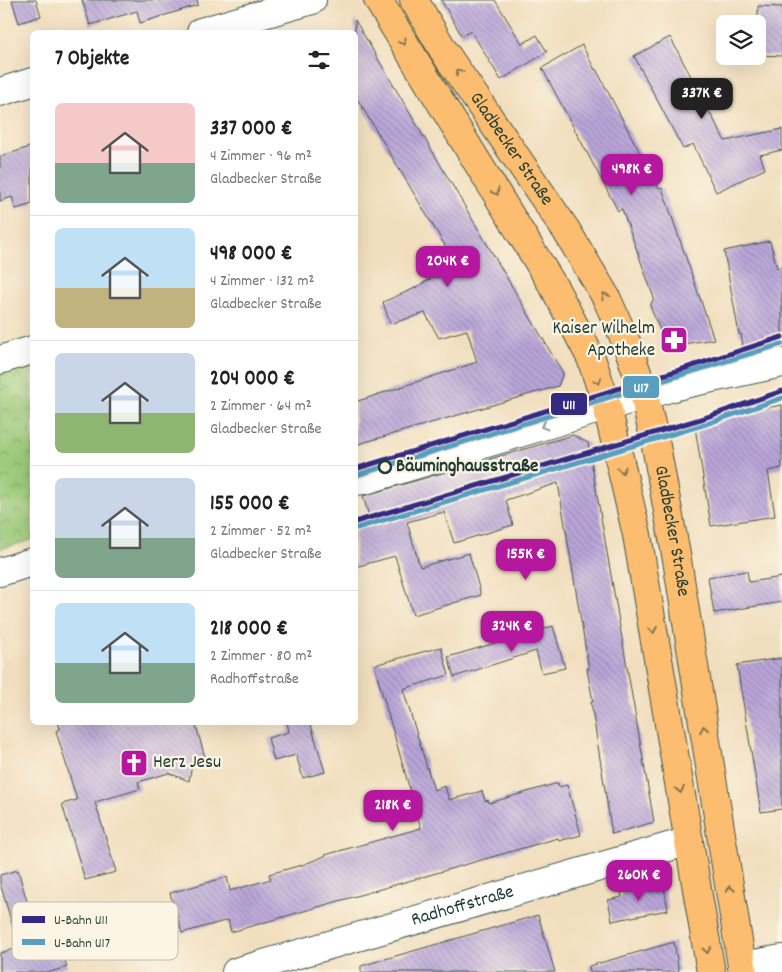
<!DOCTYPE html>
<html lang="de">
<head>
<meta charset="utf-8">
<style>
  :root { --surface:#fff; --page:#f6f6f6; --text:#222; --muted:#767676; --line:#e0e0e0; --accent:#b5179e }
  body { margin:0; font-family:Dekko,sans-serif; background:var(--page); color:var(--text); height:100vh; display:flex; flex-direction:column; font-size:19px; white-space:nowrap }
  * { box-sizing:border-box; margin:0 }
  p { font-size:16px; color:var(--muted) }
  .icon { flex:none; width:28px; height:28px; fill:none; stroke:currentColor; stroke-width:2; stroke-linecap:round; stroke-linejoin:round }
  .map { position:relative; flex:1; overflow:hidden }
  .side { position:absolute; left:30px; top:30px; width:328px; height:695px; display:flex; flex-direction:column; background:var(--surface); border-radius:8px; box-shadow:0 5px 20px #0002 }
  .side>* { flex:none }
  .buttons { position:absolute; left:716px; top:15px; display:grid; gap:10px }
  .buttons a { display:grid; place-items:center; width:50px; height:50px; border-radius:8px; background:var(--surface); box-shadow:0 5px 20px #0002; font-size:25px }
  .price { position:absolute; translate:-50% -42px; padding:0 11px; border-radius:10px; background:var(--accent); color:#fff; font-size:16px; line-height:32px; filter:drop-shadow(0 1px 2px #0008) }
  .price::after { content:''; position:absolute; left:50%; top:30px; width:15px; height:11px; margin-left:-8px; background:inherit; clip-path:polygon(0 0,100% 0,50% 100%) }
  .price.selected { background:#222; color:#fff }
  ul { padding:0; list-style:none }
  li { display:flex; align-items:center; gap:15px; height:125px; padding:0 25px }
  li+li { border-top:1px solid var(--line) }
  li span { display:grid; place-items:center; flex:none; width:140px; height:100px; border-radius:8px; color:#555 }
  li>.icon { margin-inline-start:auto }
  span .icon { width:60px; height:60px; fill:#fffc; stroke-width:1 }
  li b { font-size:21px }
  h2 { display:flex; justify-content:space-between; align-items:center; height:60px; padding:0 25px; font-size:21px }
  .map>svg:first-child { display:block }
  .park { fill:url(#park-crowns); stroke:#5e8457 }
  .building { fill:url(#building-back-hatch) }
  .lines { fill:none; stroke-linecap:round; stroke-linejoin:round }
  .minor-casing { stroke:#3e5549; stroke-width:30 }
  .major-casing { stroke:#3e5549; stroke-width:30 }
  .minor { stroke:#fff; stroke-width:28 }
  .major { stroke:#fcbd6f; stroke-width:28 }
  .metro-1-casing { stroke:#fcf5e5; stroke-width:9 }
  .metro-2-casing { stroke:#fcf5e5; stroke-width:9 }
  .metro-1 { stroke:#342a82; stroke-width:5 }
  .metro-2 { stroke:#599ec0; stroke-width:5 }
  .oneway { stroke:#82774f }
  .oneway2 { stroke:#8f9e9a }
  .stop-dot { fill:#fcf5e5; stroke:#1f3d34; stroke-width:2.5 }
  .labels { text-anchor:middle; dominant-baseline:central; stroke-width:4.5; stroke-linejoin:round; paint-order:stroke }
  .street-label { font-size:19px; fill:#1f3d34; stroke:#fcf5e5 }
  .poi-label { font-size:19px; fill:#1f3d34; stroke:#fcf5e5; text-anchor:end }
  .stop-label { font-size:19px; font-weight:bold; fill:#1f3d34; stroke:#fcf5e5; text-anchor:start }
  .key { fill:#fcf5e5; stroke:#babeb0; stroke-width:1 }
  .key-label { font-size:14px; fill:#1f3d34 }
  .line-badge { stroke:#fcf5e5; stroke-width:2 }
  .badge-label { font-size:14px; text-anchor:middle; font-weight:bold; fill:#fff }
</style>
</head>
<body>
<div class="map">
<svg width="782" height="972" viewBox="0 0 782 972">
  <defs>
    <pattern id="park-crowns" width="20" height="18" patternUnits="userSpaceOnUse" patternTransform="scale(1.25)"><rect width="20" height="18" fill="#9dcb7a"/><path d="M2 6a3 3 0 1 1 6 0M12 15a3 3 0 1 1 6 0" fill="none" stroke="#7fa665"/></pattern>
    <pattern id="building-back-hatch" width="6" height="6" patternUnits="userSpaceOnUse" patternTransform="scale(1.25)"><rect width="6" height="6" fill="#baa6d9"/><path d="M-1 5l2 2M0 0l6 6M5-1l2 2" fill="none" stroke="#9788b1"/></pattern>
  </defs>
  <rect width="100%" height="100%" fill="#fcf5e5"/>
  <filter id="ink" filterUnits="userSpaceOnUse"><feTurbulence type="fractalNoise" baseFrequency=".02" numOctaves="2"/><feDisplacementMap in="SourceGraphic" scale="10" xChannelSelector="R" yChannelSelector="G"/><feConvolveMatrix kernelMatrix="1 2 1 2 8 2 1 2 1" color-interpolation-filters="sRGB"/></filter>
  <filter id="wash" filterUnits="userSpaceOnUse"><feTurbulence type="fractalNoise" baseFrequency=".0096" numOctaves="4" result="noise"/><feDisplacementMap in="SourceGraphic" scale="20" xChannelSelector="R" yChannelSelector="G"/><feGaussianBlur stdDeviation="1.12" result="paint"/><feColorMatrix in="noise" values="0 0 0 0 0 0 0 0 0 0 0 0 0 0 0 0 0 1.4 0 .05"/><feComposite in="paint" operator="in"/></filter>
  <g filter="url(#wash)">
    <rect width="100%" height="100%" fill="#f1debe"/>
    <polygon class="park" points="32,360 32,540 0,549 0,369"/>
    <g id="blocks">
      <g class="building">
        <polygon points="12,0 36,0 41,16 19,23"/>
        <polygon points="82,0 197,0 198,5 140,23 137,11 90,25"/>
        <polygon points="441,0 495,0 522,44 537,35 547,52 501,80 471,31 462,36"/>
        <polygon points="758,6 782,7 782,56 758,55"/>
        <polygon points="355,20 563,373 558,386 355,445 355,402 477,362 467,330 439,338 425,313 390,324 383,302 413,289 456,264 355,95"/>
        <polygon points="670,37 725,141 782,129 782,150 760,155 765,169 716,192 693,144 683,149 634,56"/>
        <polygon points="582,45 595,70 596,69 659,189 662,188 714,339 677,345 663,338 650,306 654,298 622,209 618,211 542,68"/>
        <polygon points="32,146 32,204 16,209 12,197 0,201 0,157"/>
        <polygon points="770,241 777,268 782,267 782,340 743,347 741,334 739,334 724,251"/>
        <polygon points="782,405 782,468 768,471 775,516 711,526 694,421"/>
        <polygon points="573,435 588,443 654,822 612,834 591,702 593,702 587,669 589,669 558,483 506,500 513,525 454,543 444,512 407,522 420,567 469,553 481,595 413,615 395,556 355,567 355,520 369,516 363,496"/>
        <polygon points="747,571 749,582 782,577 782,602 714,613 708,577"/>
        <polygon points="553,626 565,668 542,673 536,651 454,677 448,657"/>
        <polygon points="441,647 449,675 403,689 434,790 445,786 449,800 482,791 485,801 488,800 489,803 558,783 559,787 567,785 581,835 559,841 558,838 231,932 228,920 182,933 170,893 227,877 230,891 271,879 269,874 302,865 325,856 325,855 421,828 374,665"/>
        <polygon points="782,658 782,809 761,812 737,665"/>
        <polygon points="58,722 195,722 206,761 192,765 189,781 169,773 138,782 140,789 95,802 116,872 85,880 62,804 77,800 56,731 60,729"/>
        <polygon points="287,722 310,722 325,772 303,778 296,755 274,761 268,738 289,732"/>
        <polygon points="18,870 37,936 52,932 54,938 58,938 67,967 50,972 0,972 0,953 19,948 0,883 0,875"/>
        <polygon points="663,882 668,910 612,921 608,900 622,897 621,892 629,891 629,888"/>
        <polygon points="538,915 555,972 361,972 361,966"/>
        <polygon points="674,942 679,972 590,972 589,966"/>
      </g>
    </g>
  </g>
  <g filter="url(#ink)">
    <use href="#blocks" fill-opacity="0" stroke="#3e5549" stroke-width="1"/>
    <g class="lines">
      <defs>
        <g id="minor">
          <polyline points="201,32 312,0"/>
          <polyline points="0,92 32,82"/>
          <polyline points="0,360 32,350"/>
          <polyline points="355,481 365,480 645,395 684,384 782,363"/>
          <polyline points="0,572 32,562"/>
          <polyline points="742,966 782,959"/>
          <path id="s1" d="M236,972L689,841"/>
        </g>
        <g id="major">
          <polyline points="378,0 555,289 591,358 607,406 637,535 711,972"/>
          <path id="s2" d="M414,0L445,53L566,230L606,297L627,344L643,390L656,446L677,560L743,972"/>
        </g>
      </defs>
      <use href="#minor" class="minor-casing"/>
      <use href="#major" class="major-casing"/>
      <use href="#minor" class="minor"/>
      <use href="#major" class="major"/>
      <defs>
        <g id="metro-1">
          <polyline points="355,469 686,368 782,337"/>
          <polyline points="355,522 704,418 782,391"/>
        </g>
        <g id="metro-2">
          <polyline points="357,475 782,344"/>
          <polyline points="357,528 706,424 782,398"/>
        </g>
      </defs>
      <use href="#metro-1" class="metro-1-casing"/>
      <use href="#metro-2" class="metro-2-casing"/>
      <use href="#metro-1" class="metro-1"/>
      <use href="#metro-2" class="metro-2"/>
    </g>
    <defs><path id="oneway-chevron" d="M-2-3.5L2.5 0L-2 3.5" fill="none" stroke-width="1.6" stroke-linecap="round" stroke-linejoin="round" transform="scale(1.25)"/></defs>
    <g class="oneway">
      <use href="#oneway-chevron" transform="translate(403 42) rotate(59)"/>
      <use href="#oneway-chevron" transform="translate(459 72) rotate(-124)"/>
      <use href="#oneway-chevron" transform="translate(496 192) rotate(59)"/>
      <use href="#oneway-chevron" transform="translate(605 296) rotate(-118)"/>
      <use href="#oneway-chevron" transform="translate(598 381) rotate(71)"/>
      <use href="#oneway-chevron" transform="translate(622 470) rotate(78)"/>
      <use href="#oneway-chevron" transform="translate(653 630) rotate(80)"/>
      <use href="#oneway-chevron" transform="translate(704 729) rotate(-99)"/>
      <use href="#oneway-chevron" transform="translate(680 790) rotate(80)"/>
      <use href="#oneway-chevron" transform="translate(730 889) rotate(-99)"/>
      <use href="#oneway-chevron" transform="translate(707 950) rotate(80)"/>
    </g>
    <use class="oneway2" href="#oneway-chevron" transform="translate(544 426) rotate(164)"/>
  </g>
  <defs>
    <symbol id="pharmacy-square" viewBox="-11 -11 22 22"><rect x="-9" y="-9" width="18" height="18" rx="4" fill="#b5179e" stroke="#fcf5e5"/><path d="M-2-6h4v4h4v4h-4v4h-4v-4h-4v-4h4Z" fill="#fff"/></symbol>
    <symbol id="church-square" viewBox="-11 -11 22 22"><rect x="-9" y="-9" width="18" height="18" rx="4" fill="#b5179e" stroke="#fcf5e5"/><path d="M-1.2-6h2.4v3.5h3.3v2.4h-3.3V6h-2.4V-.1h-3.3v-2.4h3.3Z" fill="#fff"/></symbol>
  </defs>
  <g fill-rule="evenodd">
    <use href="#pharmacy-square" x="658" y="324" width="32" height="32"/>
    <use href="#church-square" x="118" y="747" width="32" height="32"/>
  </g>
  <circle class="stop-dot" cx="385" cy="467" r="6"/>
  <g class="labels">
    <g class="street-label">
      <text stroke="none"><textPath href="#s2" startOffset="178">Gladbecker Straße</textPath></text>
      <text stroke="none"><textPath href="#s2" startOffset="598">Gladbecker Straße</textPath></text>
      <text stroke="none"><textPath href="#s1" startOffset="236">Radhoffstraße</textPath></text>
    </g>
    <g class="poi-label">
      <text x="655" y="329">Kaiser Wilhelm<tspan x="655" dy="22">Apotheke</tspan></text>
      <text x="153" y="763" text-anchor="start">Herz Jesu</text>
    </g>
    <g class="stop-label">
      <text x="396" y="467">Bäuminghausstraße</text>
    </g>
  </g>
  <rect x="12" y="902" width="166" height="58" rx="8" class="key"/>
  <rect x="22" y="916" width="23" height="7" fill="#342a82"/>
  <rect x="22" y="939" width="23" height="6" fill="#599ec0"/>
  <g class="key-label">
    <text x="54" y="924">U-Bahn U11</text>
    <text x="54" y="947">U-Bahn U17</text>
  </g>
  <g class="line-badge">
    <rect x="622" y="375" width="38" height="24" rx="5" fill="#599ec0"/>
    <rect x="550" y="392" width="38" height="24" rx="5" fill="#342a82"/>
  </g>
  <g class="badge-label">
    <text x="641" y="392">U17</text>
    <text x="569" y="409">U11</text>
  </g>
</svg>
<div class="buttons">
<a><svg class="icon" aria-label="layers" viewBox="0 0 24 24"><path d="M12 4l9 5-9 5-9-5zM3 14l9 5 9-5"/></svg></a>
</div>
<b class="price selected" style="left:702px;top:120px">337K €</b>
<b class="price" style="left:632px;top:196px">498K €</b>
<b class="price" style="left:448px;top:288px">204K €</b>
<b class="price" style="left:526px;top:581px">155K €</b>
<b class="price" style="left:512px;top:653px">324K €</b>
<b class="price" style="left:393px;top:832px">218K €</b>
<b class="price" style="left:639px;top:902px">260K €</b>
<section class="side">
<h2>7 Objekte<svg class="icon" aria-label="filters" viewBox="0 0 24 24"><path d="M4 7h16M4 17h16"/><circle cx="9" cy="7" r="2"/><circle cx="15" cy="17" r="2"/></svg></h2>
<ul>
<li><span style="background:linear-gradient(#f6c9c9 60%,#7fa58c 0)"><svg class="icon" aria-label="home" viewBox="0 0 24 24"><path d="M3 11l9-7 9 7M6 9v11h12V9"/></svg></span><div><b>337 000 €</b><p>4 Zimmer · 96 m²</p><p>Gladbecker Straße</p></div></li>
<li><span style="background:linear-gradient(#bfe0f5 60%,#c2b280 0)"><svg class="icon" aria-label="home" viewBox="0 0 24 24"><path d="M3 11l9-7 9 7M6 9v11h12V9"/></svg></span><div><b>498 000 €</b><p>4 Zimmer · 132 m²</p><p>Gladbecker Straße</p></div></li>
<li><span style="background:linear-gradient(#c9d6e8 60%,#8fb573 0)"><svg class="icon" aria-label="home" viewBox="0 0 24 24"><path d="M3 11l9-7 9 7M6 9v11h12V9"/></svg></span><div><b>204 000 €</b><p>2 Zimmer · 64 m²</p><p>Gladbecker Straße</p></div></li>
<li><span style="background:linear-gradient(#c9d6e8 60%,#7fa58c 0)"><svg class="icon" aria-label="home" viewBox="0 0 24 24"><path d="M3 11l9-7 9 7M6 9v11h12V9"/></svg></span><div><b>155 000 €</b><p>2 Zimmer · 52 m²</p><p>Gladbecker Straße</p></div></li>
<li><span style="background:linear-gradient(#bfe0f5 60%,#7fa58c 0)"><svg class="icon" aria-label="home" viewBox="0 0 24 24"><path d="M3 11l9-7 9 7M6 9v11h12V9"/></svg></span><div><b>218 000 €</b><p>2 Zimmer · 80 m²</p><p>Radhoffstraße</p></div></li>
</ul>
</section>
</div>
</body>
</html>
